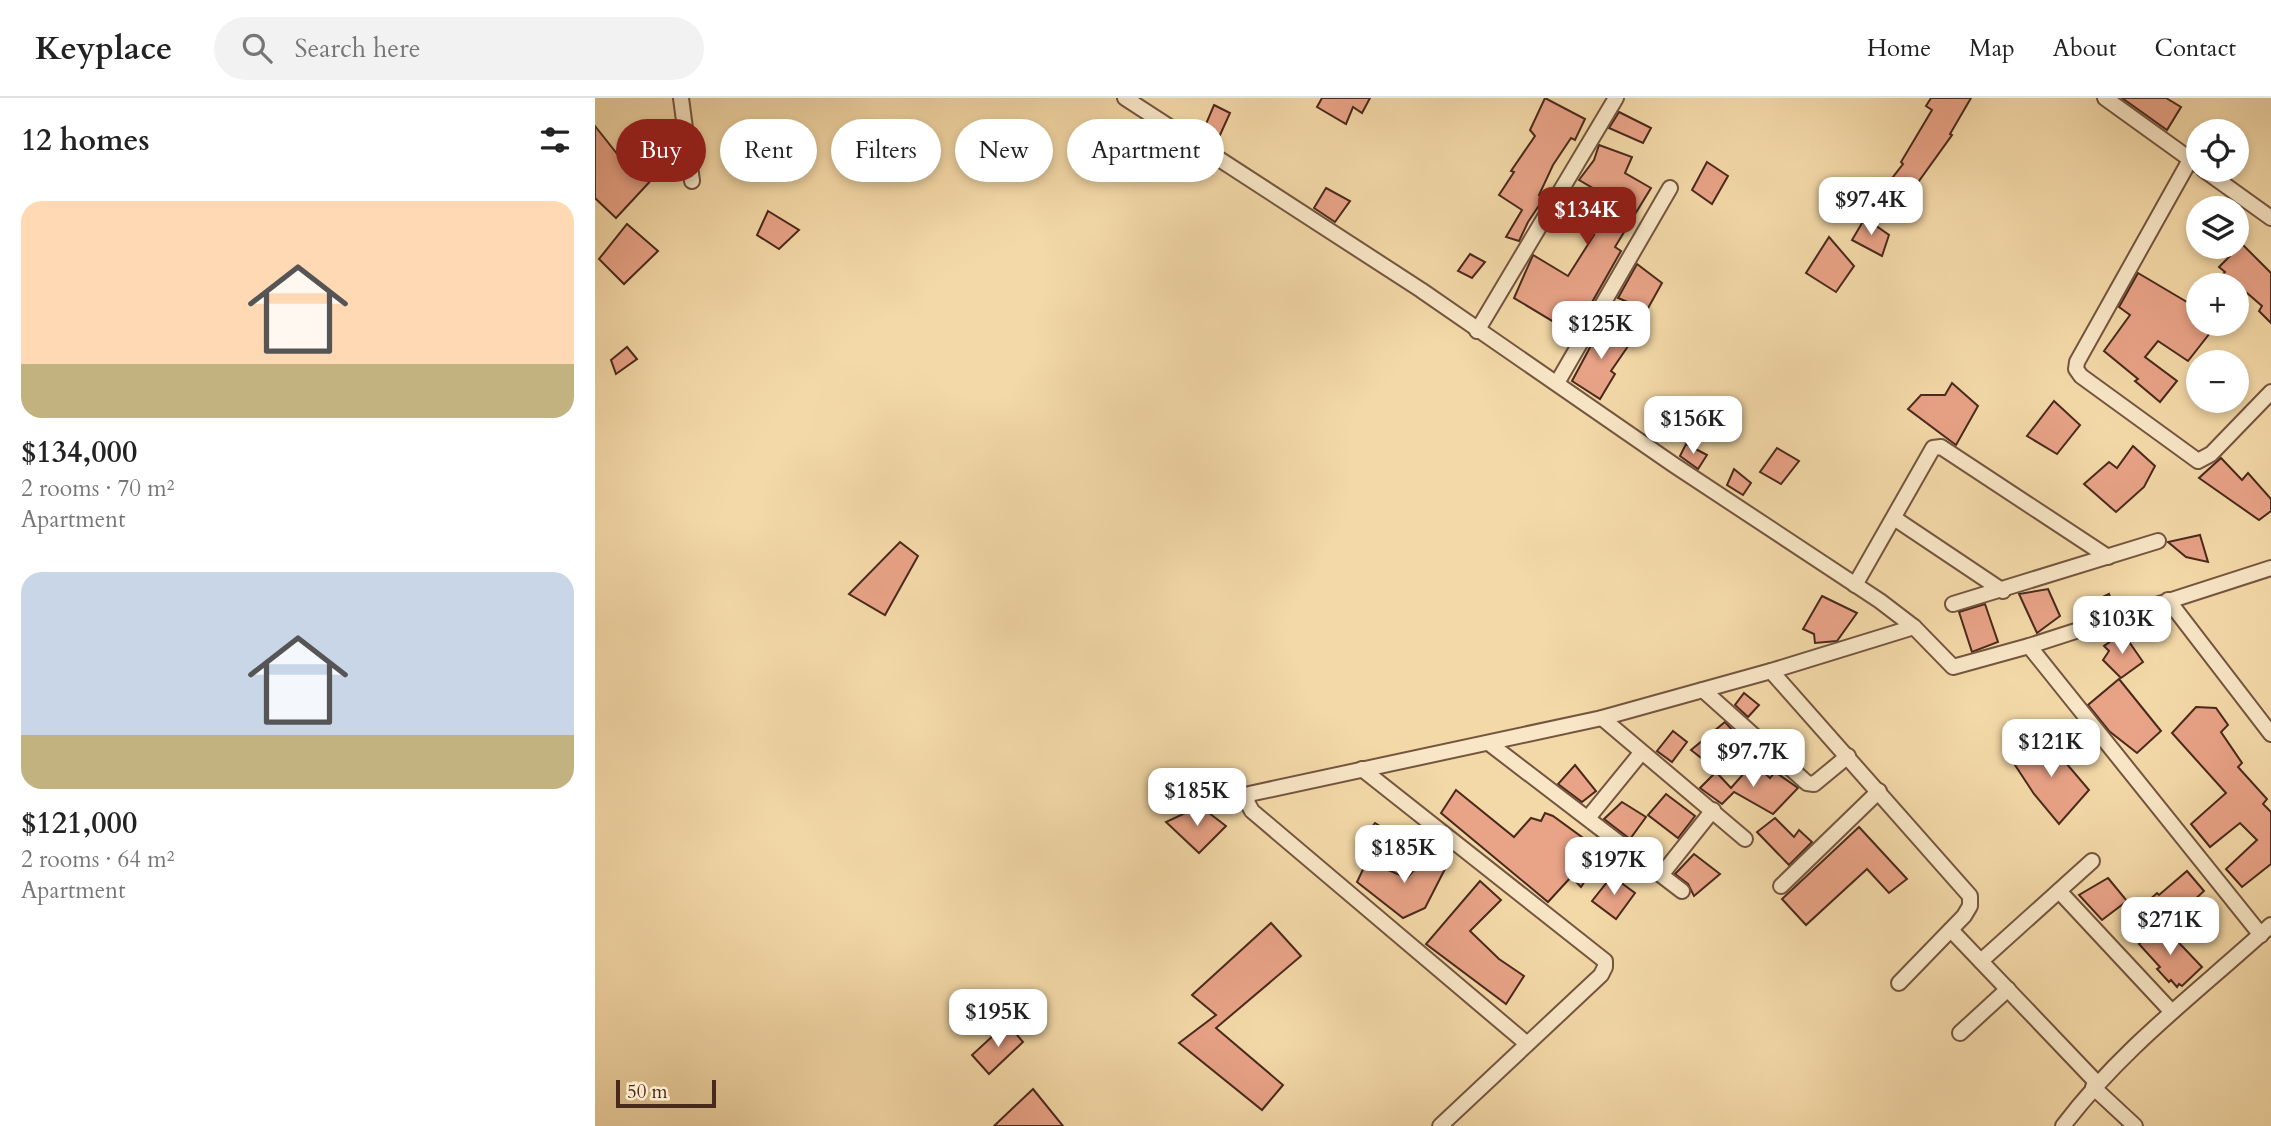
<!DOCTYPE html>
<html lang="en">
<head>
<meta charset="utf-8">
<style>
  :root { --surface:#fff; --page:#f2f2f2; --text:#222; --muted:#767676; --line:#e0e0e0; --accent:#8f2418 }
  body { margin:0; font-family:Cardo,serif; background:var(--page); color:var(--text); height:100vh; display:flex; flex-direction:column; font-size:26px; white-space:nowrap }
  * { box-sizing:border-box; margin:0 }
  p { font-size:23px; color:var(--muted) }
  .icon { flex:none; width:38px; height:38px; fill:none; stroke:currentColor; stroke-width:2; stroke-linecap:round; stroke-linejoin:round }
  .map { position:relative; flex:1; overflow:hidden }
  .panel { display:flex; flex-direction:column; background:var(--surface); width:595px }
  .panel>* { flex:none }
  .hud { position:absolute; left:21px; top:21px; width:665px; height:63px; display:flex; gap:14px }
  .buttons { position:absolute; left:1591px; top:21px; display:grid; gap:14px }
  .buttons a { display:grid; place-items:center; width:63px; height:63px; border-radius:50%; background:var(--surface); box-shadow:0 4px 10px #0003; font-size:35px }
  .scale { position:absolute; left:21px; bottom:18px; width:100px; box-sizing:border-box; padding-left:7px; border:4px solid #49291c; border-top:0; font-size:19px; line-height:24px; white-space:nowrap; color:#49291c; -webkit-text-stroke:5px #f8e6c6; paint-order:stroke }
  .price { position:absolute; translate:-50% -60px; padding:0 16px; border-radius:14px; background:#fff; color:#222; font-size:23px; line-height:46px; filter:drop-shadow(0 2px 4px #0008) }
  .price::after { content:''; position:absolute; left:50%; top:42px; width:21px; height:16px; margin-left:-10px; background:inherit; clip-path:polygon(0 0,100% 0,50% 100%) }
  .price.current { background:var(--accent); color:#fff }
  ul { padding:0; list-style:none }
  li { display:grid; align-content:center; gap:14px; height:371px; padding:0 21px }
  li span { display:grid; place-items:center; height:217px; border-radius:21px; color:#555 }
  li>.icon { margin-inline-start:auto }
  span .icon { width:126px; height:126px; fill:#fffc; stroke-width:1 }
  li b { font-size:30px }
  h2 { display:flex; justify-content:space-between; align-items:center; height:84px; padding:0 21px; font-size:30px }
  .pill { padding:0 24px; border-radius:32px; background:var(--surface); box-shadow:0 4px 10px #0003; font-size:24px; line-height:63px }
  .pill.current { background:var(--accent); color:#fff }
  header { display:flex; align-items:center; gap:42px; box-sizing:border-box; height:98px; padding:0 35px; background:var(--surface); border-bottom:2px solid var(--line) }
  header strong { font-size:33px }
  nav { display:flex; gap:38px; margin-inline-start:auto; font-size:24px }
  .search { width:490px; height:63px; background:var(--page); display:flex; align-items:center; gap:18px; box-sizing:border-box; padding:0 24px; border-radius:38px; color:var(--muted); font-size:26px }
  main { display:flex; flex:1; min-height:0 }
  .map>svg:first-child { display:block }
  .building { fill:#e9a387; stroke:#49291c; stroke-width:2 }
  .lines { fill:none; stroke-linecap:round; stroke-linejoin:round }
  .street-casing { stroke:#74553f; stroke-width:18 }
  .street { stroke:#f8e6c6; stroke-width:14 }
</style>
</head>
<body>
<header>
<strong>Keyplace</strong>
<div class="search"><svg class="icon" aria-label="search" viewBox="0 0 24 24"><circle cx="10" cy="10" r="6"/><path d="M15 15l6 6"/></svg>Search here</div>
<nav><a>Home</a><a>Map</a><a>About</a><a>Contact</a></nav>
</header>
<main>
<section class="panel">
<h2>12 homes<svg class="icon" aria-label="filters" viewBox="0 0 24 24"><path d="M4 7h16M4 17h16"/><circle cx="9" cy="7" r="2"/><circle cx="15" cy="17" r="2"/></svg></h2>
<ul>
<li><span style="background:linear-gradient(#ffd9b3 75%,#c2b280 0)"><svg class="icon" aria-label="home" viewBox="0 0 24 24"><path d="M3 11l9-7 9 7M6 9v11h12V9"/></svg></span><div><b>$134,000</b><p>2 rooms · 70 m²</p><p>Apartment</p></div></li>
<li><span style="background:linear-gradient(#c9d6e8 75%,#c2b280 0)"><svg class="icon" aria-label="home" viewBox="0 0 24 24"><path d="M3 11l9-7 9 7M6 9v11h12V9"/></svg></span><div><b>$121,000</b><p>2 rooms · 64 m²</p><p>Apartment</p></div></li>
</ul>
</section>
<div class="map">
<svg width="1676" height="1028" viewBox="0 0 1676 1028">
  <rect width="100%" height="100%" fill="#f4d9a8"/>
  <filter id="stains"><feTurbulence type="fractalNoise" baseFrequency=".00286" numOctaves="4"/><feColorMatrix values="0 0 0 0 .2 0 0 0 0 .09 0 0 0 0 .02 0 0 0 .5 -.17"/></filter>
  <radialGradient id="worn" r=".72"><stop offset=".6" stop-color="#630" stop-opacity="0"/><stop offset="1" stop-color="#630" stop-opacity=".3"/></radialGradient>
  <g class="building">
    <polygon points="727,0 775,0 767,15 758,9 751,26 722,9"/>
    <polygon points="950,0 990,21 980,42 976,40 958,67 944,97 949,100 933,124 924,143 911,139 927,112 904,97 919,74 916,73 940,38 935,32"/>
    <polygon points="1336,0 1376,0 1355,36 1357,37 1319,90 1325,94 1306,120 1280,102 1308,66 1306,64 1337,12 1331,8"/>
    <polygon points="1527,0 1571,0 1586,9 1572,32"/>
    <polygon points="619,7 635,15 625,37 608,33"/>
    <polygon points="1024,14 1056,30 1048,45 1014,30"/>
    <polygon points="0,28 27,62 53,35 75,62 21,120 0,100"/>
    <polygon points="1004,47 1037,59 1030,75 1056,90 1020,149 1026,153 979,236 919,200 938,157 973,178 999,137 995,135 1013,99 984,82 999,62"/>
    <polygon points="1112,64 1133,78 1117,106 1097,92"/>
    <polygon points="731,90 755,103 740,124 719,110"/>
    <polygon points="173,113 204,132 184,151 162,137"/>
    <polygon points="1270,120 1294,137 1287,158 1257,142"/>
    <polygon points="32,126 63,153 29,186 4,161"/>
    <polygon points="1234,139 1259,168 1241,194 1211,175"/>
    <polygon points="1647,146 1676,175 1676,225 1664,213 1667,208 1652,195 1642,208 1642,187 1617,187 1630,174 1624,169"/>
    <polygon points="875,156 890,164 877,180 863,173"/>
    <polygon points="1042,166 1067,185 1052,212 1023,200"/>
    <polygon points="1543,175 1592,204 1595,200 1603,208 1603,226 1622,226 1593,263 1563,243 1550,259 1582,283 1565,304 1540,283 1543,281 1509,253 1535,217 1524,209"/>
    <polygon points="1007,227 1038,241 1016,273 1020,276 1005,301 977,283"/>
    <polygon points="32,249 42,261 21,276 16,262"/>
    <polygon points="1357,285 1383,308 1361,347 1313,311 1326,297 1350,297"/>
    <polygon points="1459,303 1485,327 1462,356 1432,338"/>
    <polygon points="1091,346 1112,357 1103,371 1085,358"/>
    <polygon points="1538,348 1560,368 1549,389 1521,414 1489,386 1514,364 1522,370"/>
    <polygon points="1182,350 1204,363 1186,386 1165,374"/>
    <polygon points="1626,360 1647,382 1653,375 1676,401 1676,413 1664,422 1604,380"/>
    <polygon points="1139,371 1156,385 1148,397 1132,387"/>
    <polygon points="1605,437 1613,464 1591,459 1573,444"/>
    <polygon points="305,444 323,458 290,517 254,496"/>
    <polygon points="1453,491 1465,518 1442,535 1424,496"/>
    <polygon points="1514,496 1519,510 1501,516 1493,506"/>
    <polygon points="1227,498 1262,515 1242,543 1220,545 1219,536 1208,531"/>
    <polygon points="1390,506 1403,544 1377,554 1364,514"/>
    <polygon points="1528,535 1548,564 1526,580 1508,562 1514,553 1509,548"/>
    <polygon points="1524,581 1566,633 1542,655 1514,633 1493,607"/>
    <polygon points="1149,595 1164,607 1153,619 1140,607"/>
    <polygon points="1601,609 1621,610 1633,627 1626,634 1647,665 1643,669 1672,701 1668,706 1676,714 1676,766 1647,789 1631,771 1662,742 1645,725 1615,749 1596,726 1631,695 1577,635"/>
    <polygon points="1130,624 1146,642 1119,670 1096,652"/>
    <polygon points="1078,633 1092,644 1077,664 1062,653"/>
    <polygon points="1448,638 1494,692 1464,726 1439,696 1418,664"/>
    <polygon points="1158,665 1175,680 1180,674 1203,690 1178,716 1139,694 1127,706 1105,690 1121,674 1136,690"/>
    <polygon points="980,667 1001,693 987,704 963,686"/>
    <polygon points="861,692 919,739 936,720 946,723 950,715 958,718 995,745 988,754 1004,762 986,789 976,779 953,804 846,715"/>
    <polygon points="1071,696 1100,718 1083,740 1053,717"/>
    <polygon points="1027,704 1051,719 1035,741 1009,721"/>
    <polygon points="605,708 631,728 604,755 571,724"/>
    <polygon points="1180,720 1199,739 1204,732 1217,744 1194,767 1162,734"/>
    <polygon points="780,725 801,738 781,757 765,744"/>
    <polygon points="1264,729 1312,781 1294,795 1272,771 1211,827 1187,801"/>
    <polygon points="834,755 852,767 830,810 808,820 762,784 772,763 812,780"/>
    <polygon points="1099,756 1125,776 1099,798 1093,786 1080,776"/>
    <polygon points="1592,773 1609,793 1570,829 1560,817 1563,814 1553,803 1562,795 1564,797"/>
    <polygon points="1017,778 1040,795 1021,821 997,803"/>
    <polygon points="1513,780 1532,803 1507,822 1484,797"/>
    <polygon points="885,783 906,802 875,833 904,861 929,878 911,906 831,846"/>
    <polygon points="676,825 706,858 621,930 688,987 667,1012 584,945 621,917 597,897"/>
    <polygon points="1566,826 1607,869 1587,888 1584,886 1582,889 1576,882 1574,884 1562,871 1565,869 1544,846"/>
    <polygon points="412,925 428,944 394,976 377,957"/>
    <polygon points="438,991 468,1028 399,1028"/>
  </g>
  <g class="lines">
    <defs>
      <g id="street">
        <polyline points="86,0 97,83"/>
        <polyline points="530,0 826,192 1079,367 1285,503 1319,529 1358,569 1434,548 1676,470"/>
        <polyline points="1510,0 1603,67"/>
        <polyline points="1595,62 1482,264 1481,271 1486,278 1603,363 1616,356 1676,294"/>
        <polyline points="1609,72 1676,120"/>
        <polyline points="882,233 1021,0"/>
        <polyline points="962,285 1075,90"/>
        <polyline points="1299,420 1408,493"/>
        <polyline points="1260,487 1338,350 1346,349 1513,459"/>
        <polyline points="1573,502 1676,636"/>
        <polyline points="1358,506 1563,443"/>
        <polyline points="1434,548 1666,837"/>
        <polyline points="1176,573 1375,798 1375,808 1369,818 1304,885"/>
        <polyline points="1108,592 1212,685 1219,686 1253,658"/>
        <polyline points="1007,620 1150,741"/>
        <polyline points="895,646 1087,793"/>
        <polyline points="767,671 1010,863 1010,869 1006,877 845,1028"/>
        <polyline points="993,720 1046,655"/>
        <polyline points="1067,776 1118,712"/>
        <polyline points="1186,788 1284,693"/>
        <polyline points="1464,793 1576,913"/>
        <polyline points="1356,832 1502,985"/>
        <polyline points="1386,863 1497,763"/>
        <polyline points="1365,935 1413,891"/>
        <polyline points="931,945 657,713 652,704 654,696 1007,620 1176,573 1319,529"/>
        <polyline points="1498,989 1540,1028"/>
        <path d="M1468,1028C1528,949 1604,893 1676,827"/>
      </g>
    </defs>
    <use href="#street" class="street-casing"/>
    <use href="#street" class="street"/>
  </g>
  <rect width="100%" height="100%" filter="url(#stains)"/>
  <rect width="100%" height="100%" fill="url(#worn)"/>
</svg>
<div class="buttons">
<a><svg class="icon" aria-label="locate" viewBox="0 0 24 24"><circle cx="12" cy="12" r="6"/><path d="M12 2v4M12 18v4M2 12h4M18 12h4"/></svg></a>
<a><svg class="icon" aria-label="layers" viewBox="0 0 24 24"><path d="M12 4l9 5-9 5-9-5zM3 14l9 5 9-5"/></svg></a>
<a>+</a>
<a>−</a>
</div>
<div class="scale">50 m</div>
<b class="price" style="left:1276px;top:139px">$97.4K</b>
<b class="price current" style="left:992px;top:149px">$134K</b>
<b class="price" style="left:1006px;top:263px">$125K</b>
<b class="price" style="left:1098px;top:358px">$156K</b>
<b class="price" style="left:1527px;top:558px">$103K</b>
<b class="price" style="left:1456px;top:681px">$121K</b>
<b class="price" style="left:1158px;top:691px">$97.7K</b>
<b class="price" style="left:602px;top:730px">$185K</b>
<b class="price" style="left:809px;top:787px">$185K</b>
<b class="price" style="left:1019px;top:799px">$197K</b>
<b class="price" style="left:1575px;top:859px">$271K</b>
<b class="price" style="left:403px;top:951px">$195K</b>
<div class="hud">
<a class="pill current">Buy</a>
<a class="pill">Rent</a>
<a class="pill">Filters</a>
<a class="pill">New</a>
<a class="pill">Apartment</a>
</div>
</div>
</main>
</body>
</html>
